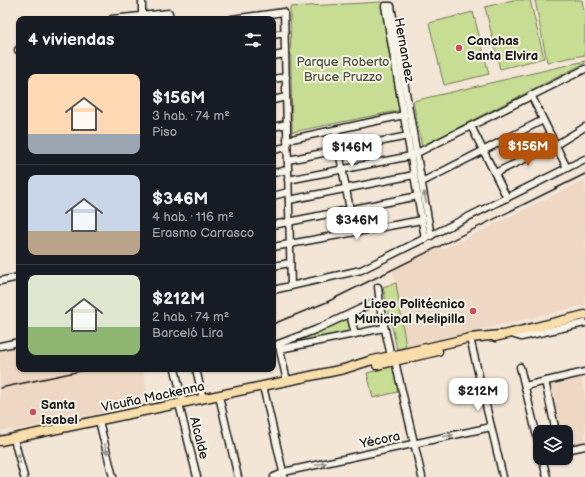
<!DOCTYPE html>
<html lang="es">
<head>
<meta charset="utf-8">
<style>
  :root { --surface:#171b24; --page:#20242c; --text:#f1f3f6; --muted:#9ea1a6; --line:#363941; --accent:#b45309 }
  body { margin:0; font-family:"Balsamiq Sans",sans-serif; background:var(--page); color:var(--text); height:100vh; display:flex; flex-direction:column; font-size:15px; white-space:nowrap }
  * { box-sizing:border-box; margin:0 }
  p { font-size:13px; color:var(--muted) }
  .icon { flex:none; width:22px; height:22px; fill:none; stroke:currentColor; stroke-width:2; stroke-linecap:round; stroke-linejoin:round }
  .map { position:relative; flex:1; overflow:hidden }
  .side { position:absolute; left:16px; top:16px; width:260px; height:356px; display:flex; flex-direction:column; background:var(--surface); border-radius:8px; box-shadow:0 1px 3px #0004 }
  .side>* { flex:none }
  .fabs { position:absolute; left:533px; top:425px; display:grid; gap:8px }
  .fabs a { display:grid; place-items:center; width:40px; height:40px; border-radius:8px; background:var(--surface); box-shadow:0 1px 3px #0004; font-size:20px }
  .price { position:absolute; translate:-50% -34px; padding:0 9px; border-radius:8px; background:#fff; color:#222; font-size:13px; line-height:26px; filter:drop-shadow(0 1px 2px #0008) }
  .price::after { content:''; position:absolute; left:50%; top:24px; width:12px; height:9px; margin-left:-6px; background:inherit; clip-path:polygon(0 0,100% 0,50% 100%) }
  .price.active { background:var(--accent); color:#fff }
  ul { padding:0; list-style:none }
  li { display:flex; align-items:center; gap:12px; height:100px; padding:0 12px }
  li+li { border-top:1px solid var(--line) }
  li span { display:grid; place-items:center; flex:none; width:112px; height:80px; border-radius:8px; color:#555 }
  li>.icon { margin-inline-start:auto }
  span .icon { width:48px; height:48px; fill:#fffc; stroke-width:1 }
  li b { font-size:17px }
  h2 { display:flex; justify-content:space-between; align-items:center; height:48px; padding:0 12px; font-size:17px }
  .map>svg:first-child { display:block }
  .built { fill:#eed7c3 }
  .green { fill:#c7dd93; stroke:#727c58 }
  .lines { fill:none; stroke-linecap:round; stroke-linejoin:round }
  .minor-casing { stroke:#1c1c1c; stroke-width:9 }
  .major-casing { stroke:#1c1c1c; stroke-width:11 }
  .minor { stroke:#f7f3e8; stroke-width:6 }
  .major { stroke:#f9deab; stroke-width:8 }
  .rail { stroke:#1c1c1c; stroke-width:1.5 }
  .oneway { fill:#94928c }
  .poi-dot { fill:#d1495b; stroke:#f7f3e8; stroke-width:1.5 }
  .labels { text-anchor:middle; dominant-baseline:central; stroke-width:4; stroke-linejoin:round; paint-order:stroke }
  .poi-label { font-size:13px; font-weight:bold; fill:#1c1c1c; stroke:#f7f3e8; text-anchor:start }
  .street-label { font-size:13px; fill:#1c1c1c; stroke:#f7f3e8 }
  .park-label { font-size:13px; fill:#4f5640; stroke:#f7f3e8 }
</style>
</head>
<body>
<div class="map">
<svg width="585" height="477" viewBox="0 0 585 477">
  <rect width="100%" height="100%" fill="#f3e6d7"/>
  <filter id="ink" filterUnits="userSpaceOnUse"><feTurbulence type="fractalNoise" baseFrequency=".025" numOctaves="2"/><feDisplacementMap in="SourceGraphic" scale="8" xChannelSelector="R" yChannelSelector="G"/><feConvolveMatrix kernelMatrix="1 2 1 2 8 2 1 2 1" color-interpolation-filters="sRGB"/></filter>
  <g filter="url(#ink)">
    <g class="built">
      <polygon points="585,180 585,305 406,347 393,270 441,246 442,250"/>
      <polygon points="19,345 19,369 143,369 148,403 11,431 10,429 0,431 0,349"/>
      <polygon points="581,377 585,397 585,442 566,446 566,432 559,432 549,384"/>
    </g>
    <g class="green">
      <polygon points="513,0 530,0 544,58 500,69 485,7"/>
      <polygon points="535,0 582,0 585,18 585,55 547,62"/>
      <polygon points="382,2 402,110 292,132 290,7"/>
      <polygon points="473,12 489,74 444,85 429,23"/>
      <polygon points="585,61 585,63 422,146 413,101"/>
      <polygon points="396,283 406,347 397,349 383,287"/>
      <polygon points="348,317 352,332 290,345 289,342"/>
      <polygon points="395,366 401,391 373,398 367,373"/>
    </g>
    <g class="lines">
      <defs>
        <g id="minor">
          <polyline points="112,19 169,13 169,19"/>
          <polyline points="142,19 142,0"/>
          <polyline points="232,19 284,12 291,286"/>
          <polyline points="273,35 285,33"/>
          <polyline points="18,50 19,49"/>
          <polyline points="273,56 285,54"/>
          <polyline points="273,79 286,77"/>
          <polyline points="531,95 567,168"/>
          <polyline points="273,100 286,97"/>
          <polyline points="471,126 507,198"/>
          <polyline points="273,127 287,124"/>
          <polyline points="335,130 350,210"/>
          <polyline points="287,140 404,115"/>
          <polyline points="273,150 287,147"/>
          <polyline points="288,160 408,136"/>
          <polyline points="273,173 288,170"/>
          <polyline points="495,173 559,143 585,127"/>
          <polyline points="288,180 411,156 585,69"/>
          <polyline points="422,182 543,120"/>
          <polyline points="273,196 288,192"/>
          <polyline points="289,200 414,175"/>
          <polyline points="273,225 418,196"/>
          <polyline points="425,239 385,6 391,6 431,236"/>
          <polyline points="273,247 422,220"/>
          <polyline points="273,266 290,263"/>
          <polyline points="0,281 19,277"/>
          <polyline points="378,287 381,312 391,356 395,361 422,477"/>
          <polyline points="273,290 361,270 585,159"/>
          <polyline points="350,314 355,334"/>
          <polyline points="511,334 521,337 585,323"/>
          <polyline points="470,338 503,477"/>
          <polyline points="0,346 19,342"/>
          <polyline points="273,346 315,330 379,300"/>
          <polyline points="279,346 287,381"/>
          <polyline points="280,349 384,328"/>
          <polyline points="520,367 540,449"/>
          <polyline points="175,369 183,403"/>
          <polyline points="196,369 203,399"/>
          <polyline points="545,381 556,432"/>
          <polyline points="263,386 284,476"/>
          <polyline points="525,386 585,372"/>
          <polyline points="219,396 238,477"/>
          <polyline points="179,404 197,477"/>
          <polyline points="99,421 113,477"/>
          <polyline points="14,439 24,477"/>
          <polyline points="566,450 585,446"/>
          <polyline points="542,458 547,477"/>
          <polyline points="274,477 288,471 491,427"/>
        </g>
        <g id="major">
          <polyline points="495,337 585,315"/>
          <polyline points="377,365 438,351"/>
          <polyline points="0,441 344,369 369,361 470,338 500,335"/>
        </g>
      </defs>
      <use href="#minor" class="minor-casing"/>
      <use href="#major" class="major-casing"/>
      <use href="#minor" class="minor"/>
      <use href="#major" class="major"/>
      <g class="rail">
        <polyline points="273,324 327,302 585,174"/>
        <polyline points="0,388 90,369"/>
      </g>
    </g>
    <defs><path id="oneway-solid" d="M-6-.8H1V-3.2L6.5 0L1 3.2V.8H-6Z"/></defs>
    <g class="oneway">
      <use href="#oneway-solid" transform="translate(425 197) rotate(-100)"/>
      <use href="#oneway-solid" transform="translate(448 436) rotate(-12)"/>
      <use href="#oneway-solid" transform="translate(106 449) rotate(76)"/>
      <use href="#oneway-solid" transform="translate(19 458) rotate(-104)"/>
      <use href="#oneway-solid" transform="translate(321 464) rotate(-12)"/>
    </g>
  </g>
  <g class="poi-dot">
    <circle cx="459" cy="48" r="4"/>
    <circle cx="473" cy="311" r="4"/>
    <circle cx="33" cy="412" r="4"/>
  </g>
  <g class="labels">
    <g class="poi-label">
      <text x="467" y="41">Canchas<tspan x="467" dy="15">Santa Elvira</tspan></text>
      <text x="465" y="304" text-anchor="end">Liceo Politécnico<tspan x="465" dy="15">Municipal Melipilla</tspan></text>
      <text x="41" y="405">Santa<tspan x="41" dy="15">Isabel</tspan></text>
    </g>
    <g class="street-label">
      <text transform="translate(404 50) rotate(80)">Hernandez</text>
      <text transform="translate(153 397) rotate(-12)">Vicuña Mackenna</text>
      <text transform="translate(199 438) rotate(76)">Alcalde</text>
      <text transform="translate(380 440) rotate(-12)">Yécora</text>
    </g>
    <g class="park-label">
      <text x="343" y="62">Parque Roberto<tspan x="343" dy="15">Bruce Pruzzo</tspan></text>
    </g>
  </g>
</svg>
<div class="fabs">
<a><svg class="icon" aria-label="layers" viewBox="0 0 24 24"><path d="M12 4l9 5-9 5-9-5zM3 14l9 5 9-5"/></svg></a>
</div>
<b class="price active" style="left:528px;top:167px">$156M</b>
<b class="price" style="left:352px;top:168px">$146M</b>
<b class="price" style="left:357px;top:241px">$346M</b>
<b class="price" style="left:478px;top:412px">$212M</b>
<section class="side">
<h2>4 viviendas<svg class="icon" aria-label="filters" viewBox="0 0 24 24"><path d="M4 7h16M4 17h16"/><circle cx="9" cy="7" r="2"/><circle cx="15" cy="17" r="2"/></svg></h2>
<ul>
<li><span style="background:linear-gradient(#ffd9b3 75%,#9aa5b1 0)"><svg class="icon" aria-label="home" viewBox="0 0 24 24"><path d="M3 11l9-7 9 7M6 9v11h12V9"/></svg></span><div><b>$156M</b><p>3 hab. · 74 m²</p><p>Piso</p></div></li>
<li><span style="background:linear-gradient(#c9d6e8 70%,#b9a48a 0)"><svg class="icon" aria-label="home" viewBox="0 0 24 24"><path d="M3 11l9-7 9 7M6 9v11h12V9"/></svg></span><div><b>$346M</b><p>4 hab. · 116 m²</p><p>Erasmo Carrasco</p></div></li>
<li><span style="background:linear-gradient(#dfe7d0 65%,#8fb573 0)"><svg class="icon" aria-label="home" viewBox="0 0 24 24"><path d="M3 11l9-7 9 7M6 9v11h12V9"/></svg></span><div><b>$212M</b><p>2 hab. · 74 m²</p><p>Barceló Lira</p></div></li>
</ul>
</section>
</div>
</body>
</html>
